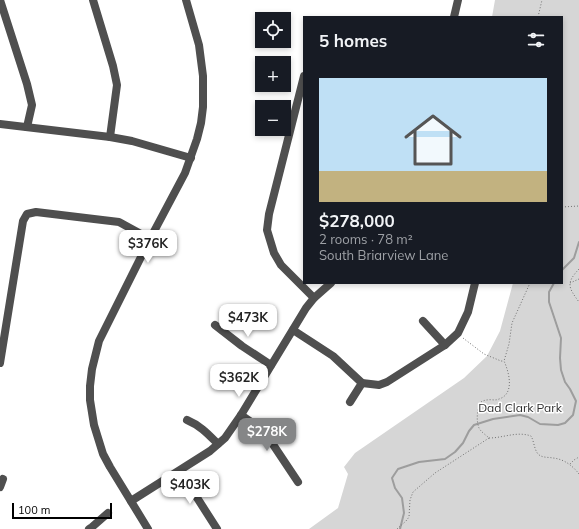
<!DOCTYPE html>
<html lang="en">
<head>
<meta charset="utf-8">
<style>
  :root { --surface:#171b24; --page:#20242c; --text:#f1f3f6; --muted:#9ea1a6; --line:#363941; --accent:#858687 }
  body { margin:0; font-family:Mulish,sans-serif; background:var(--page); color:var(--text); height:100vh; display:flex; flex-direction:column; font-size:15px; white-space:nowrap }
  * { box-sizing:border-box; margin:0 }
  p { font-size:13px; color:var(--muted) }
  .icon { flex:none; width:22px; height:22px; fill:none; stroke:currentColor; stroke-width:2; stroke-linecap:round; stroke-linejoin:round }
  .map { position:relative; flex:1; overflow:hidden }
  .side { position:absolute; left:303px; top:16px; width:260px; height:268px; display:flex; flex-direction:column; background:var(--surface); border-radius:0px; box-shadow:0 2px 6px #0003 }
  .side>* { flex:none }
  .buttons { position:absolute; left:255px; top:12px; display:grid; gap:8px }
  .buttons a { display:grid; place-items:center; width:36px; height:36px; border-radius:0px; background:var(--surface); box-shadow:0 2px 6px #0003; font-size:20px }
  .scale { position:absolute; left:12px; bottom:10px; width:100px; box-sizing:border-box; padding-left:4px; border:2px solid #000; border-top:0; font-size:11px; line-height:14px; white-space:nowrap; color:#000; -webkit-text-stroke:3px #fff; paint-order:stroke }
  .price { position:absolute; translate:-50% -34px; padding:0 9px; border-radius:8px; background:#fff; color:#222; font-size:13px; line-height:26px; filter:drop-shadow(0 1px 2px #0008) }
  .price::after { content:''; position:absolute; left:50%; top:24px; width:12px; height:9px; margin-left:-6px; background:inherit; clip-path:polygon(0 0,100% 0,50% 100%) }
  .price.selected { background:var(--accent); color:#fff }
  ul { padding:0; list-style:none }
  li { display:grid; align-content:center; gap:8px; height:212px; padding:0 16px }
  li+li { border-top:1px solid var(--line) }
  li span { display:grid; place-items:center; height:124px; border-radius:0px; color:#555 }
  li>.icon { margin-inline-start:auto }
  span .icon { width:72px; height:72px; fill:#fffc; stroke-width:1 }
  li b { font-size:17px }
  h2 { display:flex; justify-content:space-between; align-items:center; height:48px; padding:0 16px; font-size:17px }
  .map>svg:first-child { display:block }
  .green { fill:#d6d6d6 }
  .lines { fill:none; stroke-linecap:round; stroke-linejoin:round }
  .stream { stroke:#9d9d9d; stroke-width:2 }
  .path { stroke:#717171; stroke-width:1; stroke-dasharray:1 2; stroke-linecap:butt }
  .minor { stroke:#4f4f4f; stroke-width:8 }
  .labels { text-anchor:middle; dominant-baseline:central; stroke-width:3; stroke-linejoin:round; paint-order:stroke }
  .park-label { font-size:12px; fill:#2d2d2d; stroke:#fff }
</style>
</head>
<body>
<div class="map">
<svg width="579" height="529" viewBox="0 0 579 529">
  <rect width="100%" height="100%" fill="#fff"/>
  <polygon class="green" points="495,0 579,0 579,529 309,529 338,508 348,474 344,467 355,453 464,378 487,356 500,331 513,283 562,283 562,17 492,17"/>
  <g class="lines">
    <g class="stream">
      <polyline points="562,270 574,258 579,242"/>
      <polyline points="400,529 404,513 402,498 395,488 392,478 398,469 419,462 445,459 455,452 463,443 469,431 474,425 493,419 520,415 528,417 540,424 558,425 565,423 573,415 576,401 570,389 565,382 561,370 560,358 561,338 549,302 549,292 554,283"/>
    </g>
    <g class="path">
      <polyline points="538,17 542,0"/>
      <polyline points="562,207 579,206"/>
      <path d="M579,269C566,283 568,287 579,302"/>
      <polyline points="570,283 579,279"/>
      <polyline points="463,338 484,354 501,361 503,361"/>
      <path d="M489,438C503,438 517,431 531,436C534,441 534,449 538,454C542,458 548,457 553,458C564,459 573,466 579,474"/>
      <polyline points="570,464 574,460 579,457"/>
      <path d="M397,529L406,521L409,517L410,500L413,492L435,473L489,438C486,435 481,432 479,428C476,421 477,408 481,402C483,401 485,400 487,400C491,399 495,401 499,399C515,394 509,372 504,361L509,344L512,323L530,283"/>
    </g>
    <g class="minor">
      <polyline points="0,0 27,84 32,105 27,127"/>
      <polyline points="93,0 113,66 117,85 110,137"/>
      <polyline points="454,17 458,0"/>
      <polyline points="304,76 269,214 267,230 274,253 281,265 314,298"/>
      <polyline points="0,124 110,137 132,141 191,158"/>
      <polyline points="423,321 445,345"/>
      <polyline points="215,325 242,346 271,365"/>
      <polyline points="293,330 333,356 362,383 379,385 387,382 445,345 458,333 468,312 475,283"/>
      <polyline points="0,363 23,221 27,214 36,212 119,222 150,239"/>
      <polyline points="350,402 362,383"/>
      <polyline points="241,415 264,431 298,482"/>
      <path d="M187,420C201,426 208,434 218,444"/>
      <polyline points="180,471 217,529"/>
      <polyline points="0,487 3,479"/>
      <polyline points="131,501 210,451 225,438 241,415 306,308 314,298 331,283"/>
      <polyline points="89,529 92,527 108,513"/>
      <polyline points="148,529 110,467 103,454 94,425 90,400 90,386 92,369 99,341 150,239 185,173 197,139 201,123 203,107 203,76 199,45 186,0"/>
    </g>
  </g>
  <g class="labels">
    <g class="park-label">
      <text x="520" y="407">Dad Clark Park</text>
    </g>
  </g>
</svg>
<div class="buttons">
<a><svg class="icon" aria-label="locate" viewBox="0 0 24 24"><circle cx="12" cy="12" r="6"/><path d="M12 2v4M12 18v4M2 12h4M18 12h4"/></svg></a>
<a>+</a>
<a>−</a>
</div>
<div class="scale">100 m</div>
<b class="price" style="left:148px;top:264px">$376K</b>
<b class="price" style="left:248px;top:338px">$473K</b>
<b class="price" style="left:239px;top:398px">$362K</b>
<b class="price selected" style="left:267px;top:452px">$278K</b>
<b class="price" style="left:190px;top:505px">$403K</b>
<section class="side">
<h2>5 homes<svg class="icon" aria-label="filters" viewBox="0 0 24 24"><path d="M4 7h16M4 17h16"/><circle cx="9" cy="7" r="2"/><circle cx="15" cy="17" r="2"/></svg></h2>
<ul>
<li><span style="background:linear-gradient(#bfe0f5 75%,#c2b280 0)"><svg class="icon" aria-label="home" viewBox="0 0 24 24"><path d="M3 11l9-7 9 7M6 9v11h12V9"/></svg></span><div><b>$278,000</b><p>2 rooms · 78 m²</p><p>South Briarview Lane</p></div></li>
</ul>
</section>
</div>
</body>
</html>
